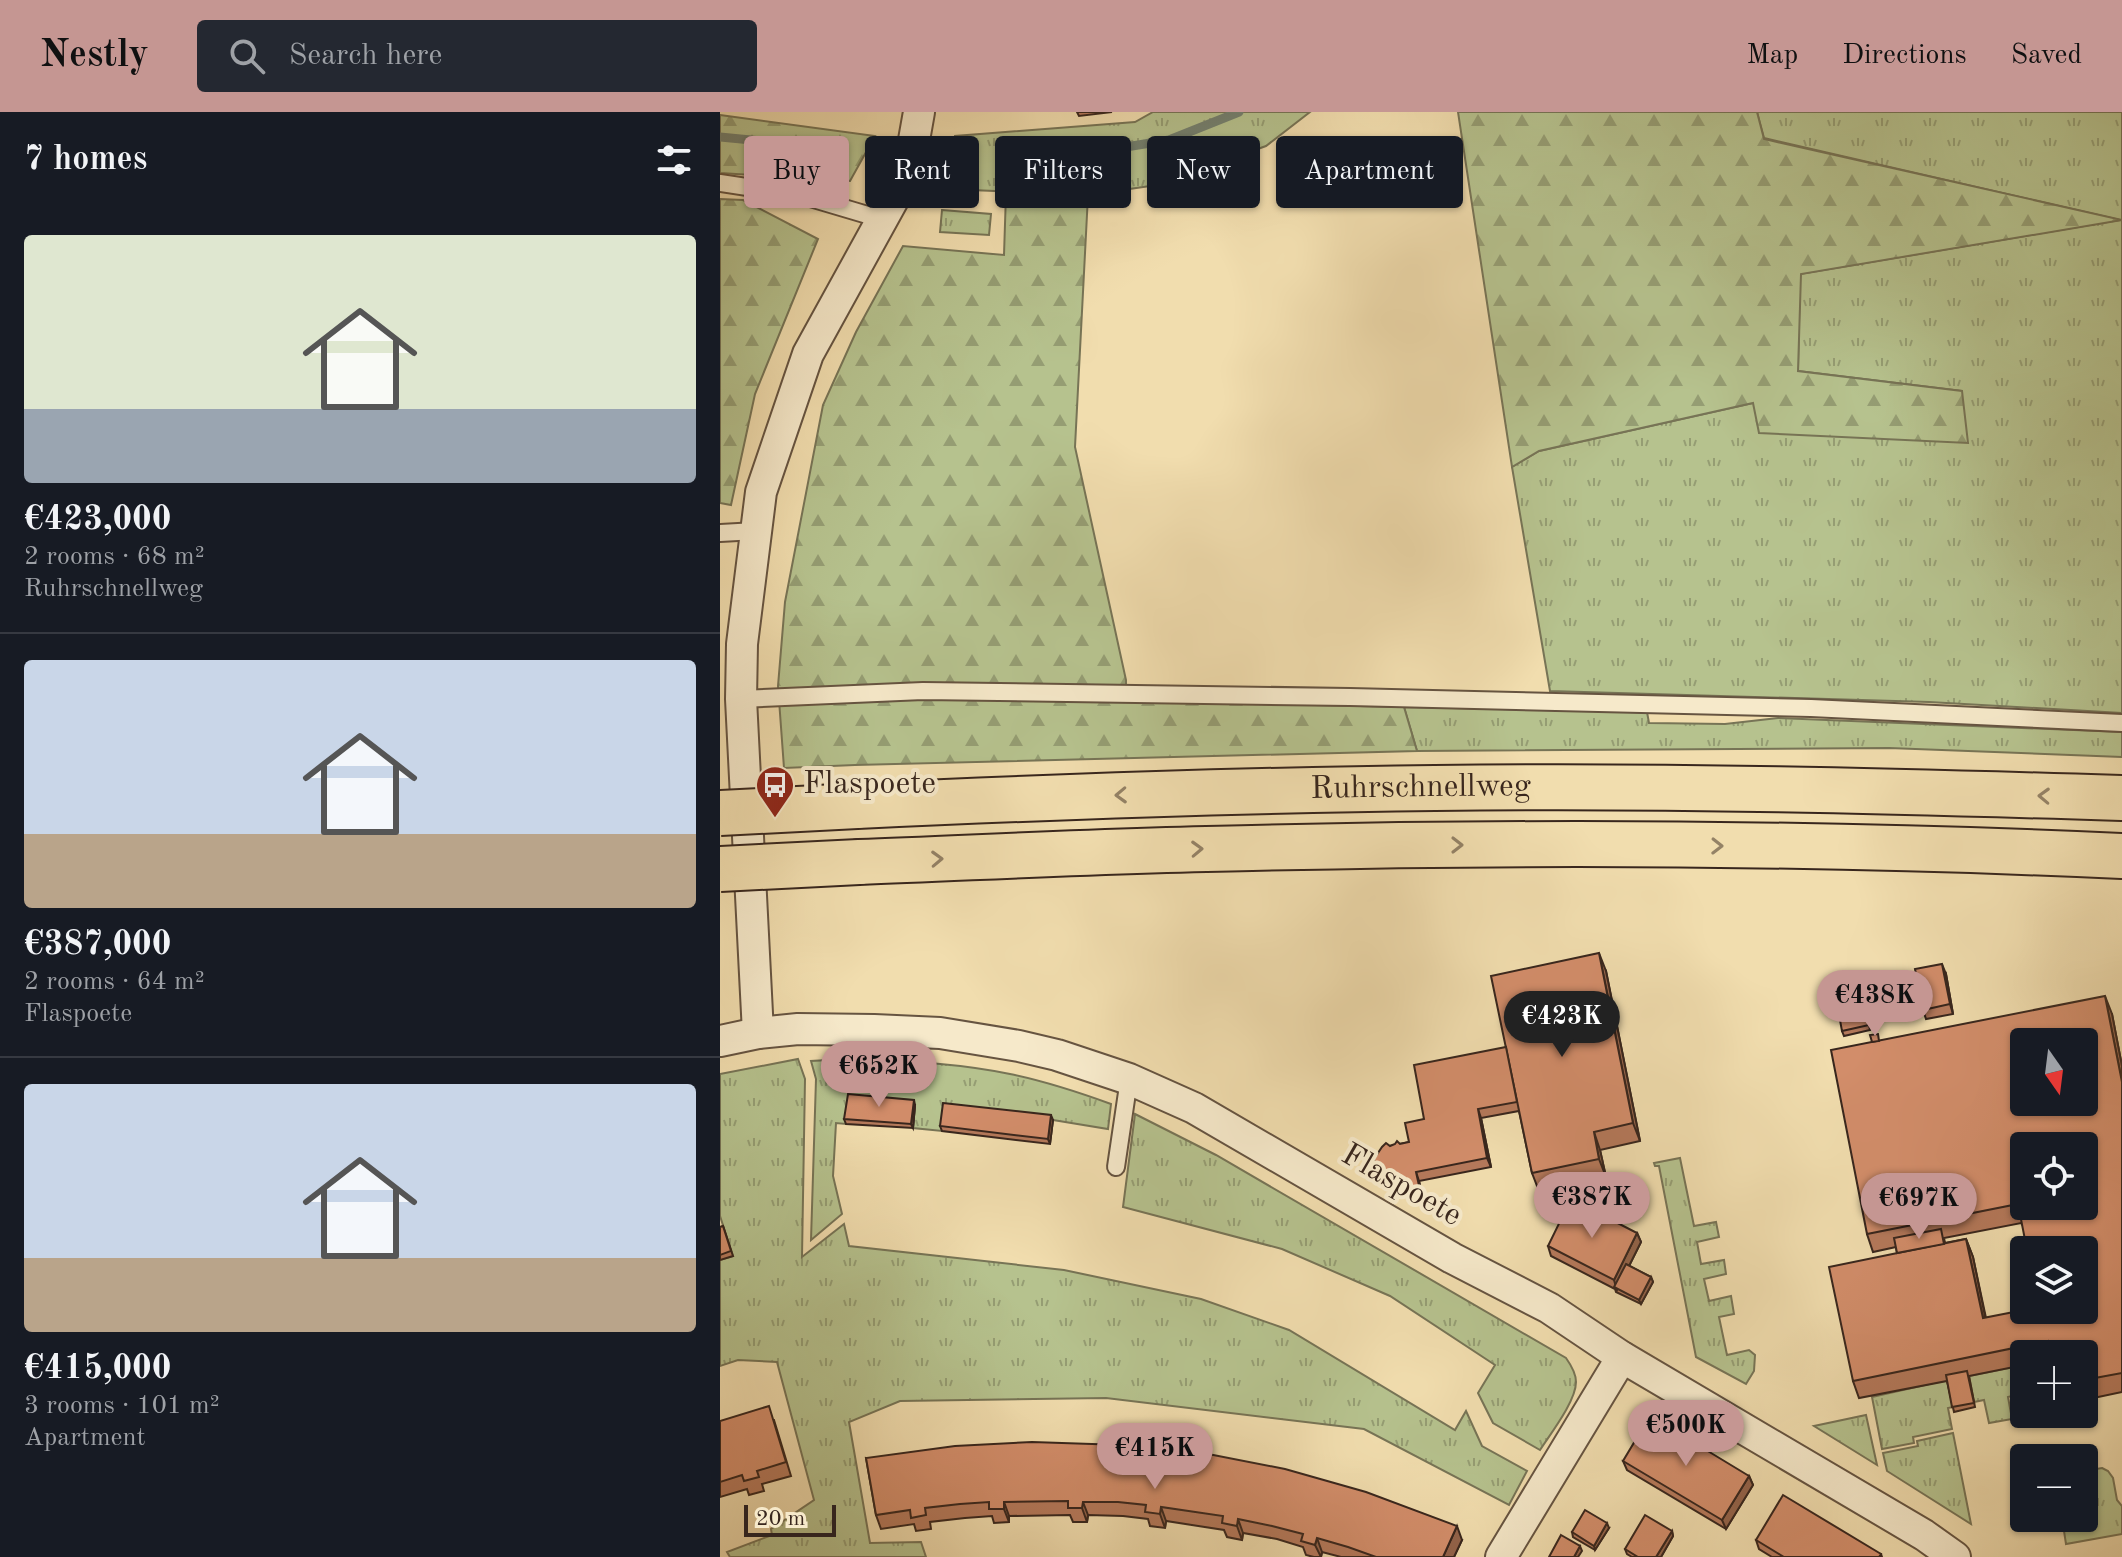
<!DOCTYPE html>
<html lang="en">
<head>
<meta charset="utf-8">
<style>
  :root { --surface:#171b24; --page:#242831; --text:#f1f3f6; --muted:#9ea1a6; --line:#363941; --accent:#c59692 }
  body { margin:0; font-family:"Old Standard TT",serif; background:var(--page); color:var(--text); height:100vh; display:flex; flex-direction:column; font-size:30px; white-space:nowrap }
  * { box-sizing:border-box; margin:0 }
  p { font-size:26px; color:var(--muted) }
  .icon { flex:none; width:44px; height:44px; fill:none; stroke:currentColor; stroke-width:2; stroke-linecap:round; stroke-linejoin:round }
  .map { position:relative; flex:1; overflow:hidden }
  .details { display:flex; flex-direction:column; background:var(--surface); width:720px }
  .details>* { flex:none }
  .top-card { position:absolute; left:24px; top:24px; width:760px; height:72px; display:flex; gap:16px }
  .needle { width:52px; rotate:166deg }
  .controls { position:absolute; left:1290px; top:916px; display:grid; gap:16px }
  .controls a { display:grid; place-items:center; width:88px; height:88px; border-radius:8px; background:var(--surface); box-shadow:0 2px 6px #0004; font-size:40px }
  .scale { position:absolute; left:24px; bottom:20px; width:92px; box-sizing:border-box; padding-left:8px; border:4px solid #38261d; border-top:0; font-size:22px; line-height:28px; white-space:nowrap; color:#38261d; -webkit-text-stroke:6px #f6e9ca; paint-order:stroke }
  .price { position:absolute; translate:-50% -68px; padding:0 18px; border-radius:28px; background:var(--accent); color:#111; font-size:26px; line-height:52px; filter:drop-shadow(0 2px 4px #0008) }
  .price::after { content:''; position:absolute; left:50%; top:48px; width:24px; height:18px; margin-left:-12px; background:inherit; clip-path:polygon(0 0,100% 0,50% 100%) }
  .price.active { background:#222; color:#fff }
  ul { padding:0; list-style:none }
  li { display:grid; align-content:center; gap:16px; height:424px; padding:0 24px }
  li+li { border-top:2px solid var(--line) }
  li span { display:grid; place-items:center; height:248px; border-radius:8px; color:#555 }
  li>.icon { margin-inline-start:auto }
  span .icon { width:144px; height:144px; fill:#fffc; stroke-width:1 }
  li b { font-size:34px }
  h2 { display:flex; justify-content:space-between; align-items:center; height:96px; padding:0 24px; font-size:34px }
  .tag { padding:0 28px; border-radius:8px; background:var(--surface); box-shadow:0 2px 6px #0004; font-size:28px; line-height:72px }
  .tag.active { background:var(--accent); color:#111 }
  header { display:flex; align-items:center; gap:48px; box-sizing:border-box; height:112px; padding:0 40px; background:var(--accent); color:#111 }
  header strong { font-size:38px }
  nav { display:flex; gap:44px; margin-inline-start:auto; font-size:28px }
  .search { width:560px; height:72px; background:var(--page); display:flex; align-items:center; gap:20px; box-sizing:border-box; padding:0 28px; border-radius:8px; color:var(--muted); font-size:30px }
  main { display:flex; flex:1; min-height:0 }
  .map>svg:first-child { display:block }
  .grass { fill:url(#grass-tufts); stroke:#777456; stroke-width:2 }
  .forest { fill:url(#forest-firs); stroke:#777456; stroke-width:2 }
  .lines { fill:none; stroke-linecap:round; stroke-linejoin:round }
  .stream { stroke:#738070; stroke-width:9 }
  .service-casing { stroke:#665441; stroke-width:20 }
  .minor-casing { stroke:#665441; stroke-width:34 }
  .motorway-casing { stroke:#38261d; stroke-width:48 }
  .service { stroke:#f6e9ca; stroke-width:16 }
  .minor { stroke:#f6e9ca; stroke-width:30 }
  .motorway { stroke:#f1ddae; stroke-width:44 }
  .motorway-bridge-casing { stroke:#38261d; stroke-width:48; stroke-linecap:butt }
  .motorway-bridge { stroke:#f1ddae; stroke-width:44 }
  .wall { fill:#b5795b; stroke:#38261d; stroke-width:2; fill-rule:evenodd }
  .shaded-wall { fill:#93634a; stroke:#38261d; stroke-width:2 }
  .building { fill:#d28d6a; stroke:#38261d; stroke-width:2; fill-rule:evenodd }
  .oneway { stroke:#948266 }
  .labels { text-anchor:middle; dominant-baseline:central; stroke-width:8; stroke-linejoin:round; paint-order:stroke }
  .poi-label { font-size:32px; fill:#38261d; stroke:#f6e9ca; text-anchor:start }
  .street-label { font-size:32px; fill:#38261d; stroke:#f6e9ca }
</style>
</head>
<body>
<header>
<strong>Nestly</strong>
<div class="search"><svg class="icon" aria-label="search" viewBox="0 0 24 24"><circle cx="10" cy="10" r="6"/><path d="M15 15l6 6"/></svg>Search here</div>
<nav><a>Map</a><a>Directions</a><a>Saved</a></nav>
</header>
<main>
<section class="details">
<h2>7 homes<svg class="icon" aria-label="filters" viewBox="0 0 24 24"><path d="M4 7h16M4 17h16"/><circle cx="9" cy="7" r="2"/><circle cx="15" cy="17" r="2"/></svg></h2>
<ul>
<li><span style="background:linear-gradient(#dfe7d0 70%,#9aa5b1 0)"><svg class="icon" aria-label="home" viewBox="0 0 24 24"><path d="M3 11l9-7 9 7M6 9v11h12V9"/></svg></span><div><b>€423,000</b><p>2 rooms · 68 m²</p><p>Ruhrschnellweg</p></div></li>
<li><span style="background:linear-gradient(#c9d6e8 70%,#b9a48a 0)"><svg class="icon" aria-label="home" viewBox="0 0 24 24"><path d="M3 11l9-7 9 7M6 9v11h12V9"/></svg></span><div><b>€387,000</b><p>2 rooms · 64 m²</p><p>Flaspoete</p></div></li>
<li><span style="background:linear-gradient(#c9d6e8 70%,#b9a48a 0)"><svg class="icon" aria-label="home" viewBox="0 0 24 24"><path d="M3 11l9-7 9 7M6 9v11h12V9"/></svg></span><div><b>€415,000</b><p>3 rooms · 101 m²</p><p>Apartment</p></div></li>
</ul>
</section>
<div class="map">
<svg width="1402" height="1445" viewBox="0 0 1402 1445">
  <defs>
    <pattern id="grass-tufts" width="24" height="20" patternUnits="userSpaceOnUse" patternTransform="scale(2)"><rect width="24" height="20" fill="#b6c28e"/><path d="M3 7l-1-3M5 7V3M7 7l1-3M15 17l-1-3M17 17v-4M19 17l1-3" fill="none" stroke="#959d73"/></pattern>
    <pattern id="forest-firs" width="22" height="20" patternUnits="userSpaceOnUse" patternTransform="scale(2)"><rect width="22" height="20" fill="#b6c28e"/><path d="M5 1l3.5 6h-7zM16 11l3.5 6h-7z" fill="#959d73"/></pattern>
  </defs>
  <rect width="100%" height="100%" fill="#f1ddae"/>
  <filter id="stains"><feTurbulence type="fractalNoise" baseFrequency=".0025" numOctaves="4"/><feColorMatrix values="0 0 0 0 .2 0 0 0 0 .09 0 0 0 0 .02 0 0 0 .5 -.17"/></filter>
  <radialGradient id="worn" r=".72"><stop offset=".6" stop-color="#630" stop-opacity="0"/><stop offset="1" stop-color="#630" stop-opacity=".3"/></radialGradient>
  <g class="grass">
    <polygon points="433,0 590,0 546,34 437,73 368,83 228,77 235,24 415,10"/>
    <polygon points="1037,0 1402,0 1402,601 1209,590 830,579 792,355 819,339 1033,291 1242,279 1078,259 1080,162 1400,108 1044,26"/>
    <polygon points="222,98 271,102 269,123 220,120"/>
    <polygon points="684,595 927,600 929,611 1005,612 1058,606 1402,620 1402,645 1169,636 697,639"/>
    <polygon points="78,947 85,967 82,1145 124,1112 129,1134 344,1158 481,1187 569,1218 735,1318 746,1299 762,1334 807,1359 789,1393 644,1317 386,1286 180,1289 129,1310 150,1431 201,1430 206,1445 10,1445 7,1440 52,1423 51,1417 94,1388 57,1250 18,1248 0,1254 0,1148 13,1144 0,1104 0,962"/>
    <path d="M128,947C182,948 237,951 290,962C324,969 358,980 391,992L388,1017L333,1008L225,996L222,1019L193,1016L195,993L130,987L126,1012L116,1011L113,1064L122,1102L91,1128L96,967L91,949Z"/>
    <path d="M415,1002L496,1043L846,1246C851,1253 856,1261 856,1270C856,1289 831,1321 820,1338L773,1311L758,1281L775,1253L670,1184L562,1137L403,1095Z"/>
    <polygon points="960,1046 974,1114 996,1110 999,1125 977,1130 981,1152 1004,1148 1006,1162 984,1167 989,1189 1011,1184 1014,1202 999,1205 1007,1243 1029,1238 1035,1243 1034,1259 1026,1272 976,1245 939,1054 935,1054 934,1051"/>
    <polygon points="1304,1253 1304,1281 1288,1285 1292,1307 1269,1311 1264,1288 1254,1290 1249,1264"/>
    <polygon points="1227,1268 1233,1295 1228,1296 1232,1317 1193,1325 1194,1331 1162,1337 1152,1285"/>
    <polygon points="1146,1303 1157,1353 1094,1314"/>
    <polygon points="1233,1321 1251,1412 1167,1359 1163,1341 1198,1334 1197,1329"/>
    <polygon points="1382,1356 1388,1359 1393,1366 1397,1388 1402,1394 1402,1422 1346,1432 1342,1406 1364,1406 1364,1359"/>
  </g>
  <g class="forest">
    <polygon points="738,0 1037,0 1044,27 1402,108 1081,162 1078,259 1242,279 1248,331 1039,321 1033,291 819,339 792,355"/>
    <polygon points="0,3 155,24 130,69 0,61"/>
    <polygon points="286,81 368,83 355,335 406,568 406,589 684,595 697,639 135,653 64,656 58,574 65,490 103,293 136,220 183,134 284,143"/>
    <polygon points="0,87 23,88 98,127 35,282 11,393 0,391"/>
  </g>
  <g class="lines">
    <g class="stream">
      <polyline points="0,25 124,37"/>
      <polyline points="303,29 369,41 449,28 519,0"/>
    </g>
    <defs>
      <g id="service">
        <polyline points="0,71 80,83 161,107"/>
        <polyline points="0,421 36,419"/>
        <polyline points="21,587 203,579 630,585 1091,596 1402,611"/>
        <polyline points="396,1055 409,967"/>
      </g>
      <g id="minor">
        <polyline points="38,921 21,587 22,532 41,380 88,242 175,84 191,45 199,0"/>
        <polyline points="0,929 38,921 78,917 154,918 220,921 299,934 337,943 409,967 474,996 732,1146 829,1196 902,1245 1204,1423 1235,1445"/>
        <polyline points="781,1445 902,1245"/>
      </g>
      <g id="motorway">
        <path id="s1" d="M137,694C330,685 522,678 715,676C944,673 1173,679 1402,686"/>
        <path d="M139,750C270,745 401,738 532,736C822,729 1113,731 1402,744"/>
      </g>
    </defs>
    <use href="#service" class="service-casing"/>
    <use href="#minor" class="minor-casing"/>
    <use href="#motorway" class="motorway-casing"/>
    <use href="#service" class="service"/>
    <use href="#minor" class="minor"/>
    <use href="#motorway" class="motorway"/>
    <defs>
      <g id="motorway-bridge">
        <polyline points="0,701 137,694"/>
        <polyline points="0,757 139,750"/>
      </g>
    </defs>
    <use href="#motorway-bridge" class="motorway-bridge-casing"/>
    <use href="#motorway-bridge" class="motorway-bridge"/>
  </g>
  <g class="wall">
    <polygon points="357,0 392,0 359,4"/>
    <polygon points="886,859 920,1029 880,1038 886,1065 819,1079 812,1061 799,999 761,1006 771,1055 699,1069 705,1096 660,1070 656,1061 670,1034 689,1030 704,1007 786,935"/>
    <polygon points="1226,862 1233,902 1206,907 1203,898"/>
    <polygon points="1145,891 1150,918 1124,924 1122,919"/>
    <path d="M1392,902L1402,954V1280L1364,1288V1242H1304V1253L1249,1264L1255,1295L1234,1300L1227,1269L1139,1286L1133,1269L1177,1141L1176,1135L1153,1140L1147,1122L1152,930ZM1301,1111L1364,1198L1266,1206L1253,1145L1246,1127L1225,1131L1224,1126Z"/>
    <polygon points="195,993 193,1016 126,1012 124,1007"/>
    <polygon points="333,1008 330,1032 222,1019 220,1014"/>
    <polygon points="3,1114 13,1144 0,1148 0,1115"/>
    <polygon points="917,1121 921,1130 909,1154 931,1165 933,1170 921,1192 896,1180 895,1177 831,1144 828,1134"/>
    <polygon points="54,1308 71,1364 42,1372 44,1379 29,1383 27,1377 0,1385 0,1309"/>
    <polygon points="146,1346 742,1428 734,1445 621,1445 602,1440 601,1445 594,1445 586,1443 583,1435 557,1427 523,1421 522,1428 507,1425 504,1418 446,1409 445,1416 430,1414 428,1407 403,1404 368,1403 367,1410 353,1410 350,1403 289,1404 289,1410 274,1411 272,1404 245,1406 210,1410 211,1417 196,1419 194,1412 161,1417 156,1403"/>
    <polygon points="903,1349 1029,1364 1033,1373 1006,1417 907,1358"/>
    <polygon points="889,1416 875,1438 853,1425 852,1420"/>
    <polygon points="952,1419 953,1424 941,1445 912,1445 907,1442 905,1437"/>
    <polygon points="1036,1428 1161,1442 1162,1445 1052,1445 1039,1437"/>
  </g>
  <g class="shaded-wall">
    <polygon points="879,841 886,859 920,1029 913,1011"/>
    <polygon points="1222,852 1226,862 1233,902 1230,892"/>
    <polygon points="1385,884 1392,902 1402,954 1402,970"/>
    <polygon points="194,988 195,993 193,1016 191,1012"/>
    <polygon points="758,997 761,1006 771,1055 767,1046"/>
    <polygon points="331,1003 333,1008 330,1032 328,1027"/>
    <polygon points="874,1020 880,1038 886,1065 879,1047"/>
    <polygon points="696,1060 699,1069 705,1096 702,1087"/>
    <polygon points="917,1121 921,1130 897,1178 894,1168"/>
    <polygon points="1246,1127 1253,1145 1269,1224 1263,1206"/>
    <polygon points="931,1165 933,1170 921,1192 919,1188"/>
    <polygon points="1029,1364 1033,1373 1006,1417 1002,1408"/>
    <polygon points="284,1390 289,1404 289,1410 284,1397"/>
    <polygon points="363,1390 368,1403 367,1410 362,1396"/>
    <polygon points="441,1395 446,1409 445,1416 440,1402"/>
    <polygon points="518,1407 523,1421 522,1428 517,1414"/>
    <polygon points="887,1411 889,1416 875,1438 874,1434"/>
    <polygon points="737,1414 742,1428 734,1445 723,1445"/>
    <polygon points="952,1419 953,1424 941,1445 936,1445"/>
    <polygon points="597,1426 602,1440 601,1445 595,1433"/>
    <polygon points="860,1434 862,1439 858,1445 854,1445"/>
  </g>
  <g class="building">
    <polygon points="879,841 913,1011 874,1020 879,1047 812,1061 771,864"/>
    <polygon points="1222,852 1230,892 1203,898 1195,857"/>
    <path d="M1385,884L1402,970V1261L1364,1268V1242H1330L1328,1229L1133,1269L1109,1155L1246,1127L1263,1206L1304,1198H1364V1138H1307L1298,1092L1147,1122L1111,938ZM1304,930H1364V990H1304ZM1304,1034H1364V1094H1304Z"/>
    <polygon points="1143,886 1149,913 1122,919 1117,892"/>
    <polygon points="1158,922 1159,929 1152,930 1150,923"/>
    <polygon points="786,935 797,990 758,997 767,1046 696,1060 702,1087 656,1061 654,1047 662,1035 666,1031 670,1034 675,1032 677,1029 680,1032 689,1030 685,1011 704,1007 694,953"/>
    <polygon points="128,982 194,988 191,1012 124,1007"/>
    <polygon points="223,991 331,1003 328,1027 220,1014"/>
    <polygon points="851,1087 917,1121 894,1168 828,1134"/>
    <polygon points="3,1114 11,1139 0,1143 0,1115"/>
    <polygon points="1221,1117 1224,1132 1177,1141 1174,1126"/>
    <polygon points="906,1152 931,1165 919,1188 894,1175"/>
    <polygon points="1247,1259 1254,1291 1232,1295 1226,1263"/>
    <polygon points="49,1294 66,1350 37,1359 39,1365 24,1369 22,1363 0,1370 0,1309"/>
    <polygon points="930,1304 1029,1364 1002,1408 903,1349"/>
    <polygon points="312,1330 402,1333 478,1340 565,1357 646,1380 737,1414 723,1445 656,1445 628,1435 597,1426 595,1433 581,1429 583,1422 552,1414 518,1407 517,1414 502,1411 503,1404 441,1395 440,1402 425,1400 426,1393 398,1390 363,1390 362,1396 348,1396 348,1389 284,1390 284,1397 269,1397 269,1390 240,1392 205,1396 206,1403 191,1406 190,1398 156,1403 146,1346 235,1334"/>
    <polygon points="1063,1383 1161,1442 1159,1445 1064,1445 1036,1428"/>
    <polygon points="865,1398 887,1411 874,1434 852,1420"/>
    <polygon points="925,1403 952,1419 936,1445 918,1445 905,1437"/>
    <polygon points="841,1423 860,1434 854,1445 829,1445"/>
  </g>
  <defs><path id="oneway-chevron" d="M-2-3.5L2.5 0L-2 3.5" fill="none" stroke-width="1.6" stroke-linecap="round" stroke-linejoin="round" transform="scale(2)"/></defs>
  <g class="oneway">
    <use href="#oneway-chevron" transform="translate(401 683) rotate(178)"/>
    <use href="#oneway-chevron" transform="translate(1324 684) rotate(-178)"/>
    <use href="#oneway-chevron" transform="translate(737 733)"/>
    <use href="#oneway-chevron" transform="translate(997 734) rotate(1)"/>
    <use href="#oneway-chevron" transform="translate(477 737) rotate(-2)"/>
    <use href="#oneway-chevron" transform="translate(217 747) rotate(-2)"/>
  </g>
  <defs>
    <symbol id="bus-pin" viewBox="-11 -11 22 30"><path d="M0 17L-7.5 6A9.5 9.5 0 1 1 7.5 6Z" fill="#8f2418" stroke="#f6e9ca"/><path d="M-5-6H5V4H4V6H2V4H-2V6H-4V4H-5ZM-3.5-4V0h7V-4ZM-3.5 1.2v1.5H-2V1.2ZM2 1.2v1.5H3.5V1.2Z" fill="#fff"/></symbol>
  </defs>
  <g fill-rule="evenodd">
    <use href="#bus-pin" x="33" y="651" width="44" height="60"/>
  </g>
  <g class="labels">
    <g class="poi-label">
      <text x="83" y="673">Flaspoete</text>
    </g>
    <g class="street-label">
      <text stroke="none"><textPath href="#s1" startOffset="564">Ruhrschnellweg</textPath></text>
      <text transform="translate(681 1074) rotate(30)">Flaspoete</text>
    </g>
  </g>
  <rect width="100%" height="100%" filter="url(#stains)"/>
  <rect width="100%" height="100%" fill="url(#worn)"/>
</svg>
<div class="controls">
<a><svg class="needle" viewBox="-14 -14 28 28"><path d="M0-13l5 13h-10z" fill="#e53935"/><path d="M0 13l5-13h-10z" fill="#9ea1a6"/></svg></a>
<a><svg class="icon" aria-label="locate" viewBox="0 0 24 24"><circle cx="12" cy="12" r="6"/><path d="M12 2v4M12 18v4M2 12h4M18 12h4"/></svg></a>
<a><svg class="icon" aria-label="layers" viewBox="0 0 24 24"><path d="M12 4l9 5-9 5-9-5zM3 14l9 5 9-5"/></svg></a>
<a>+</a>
<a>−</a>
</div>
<div class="scale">20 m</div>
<b class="price" style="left:1155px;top:926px">€438K</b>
<b class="price active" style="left:842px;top:947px">€423K</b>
<b class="price" style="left:159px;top:997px">€652K</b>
<b class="price" style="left:872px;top:1128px">€387K</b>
<b class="price" style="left:1199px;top:1129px">€697K</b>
<b class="price" style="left:966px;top:1356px">€500K</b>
<b class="price" style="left:435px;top:1379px">€415K</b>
<div class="top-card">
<a class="tag active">Buy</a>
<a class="tag">Rent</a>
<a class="tag">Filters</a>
<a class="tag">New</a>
<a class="tag">Apartment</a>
</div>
</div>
</main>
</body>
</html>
